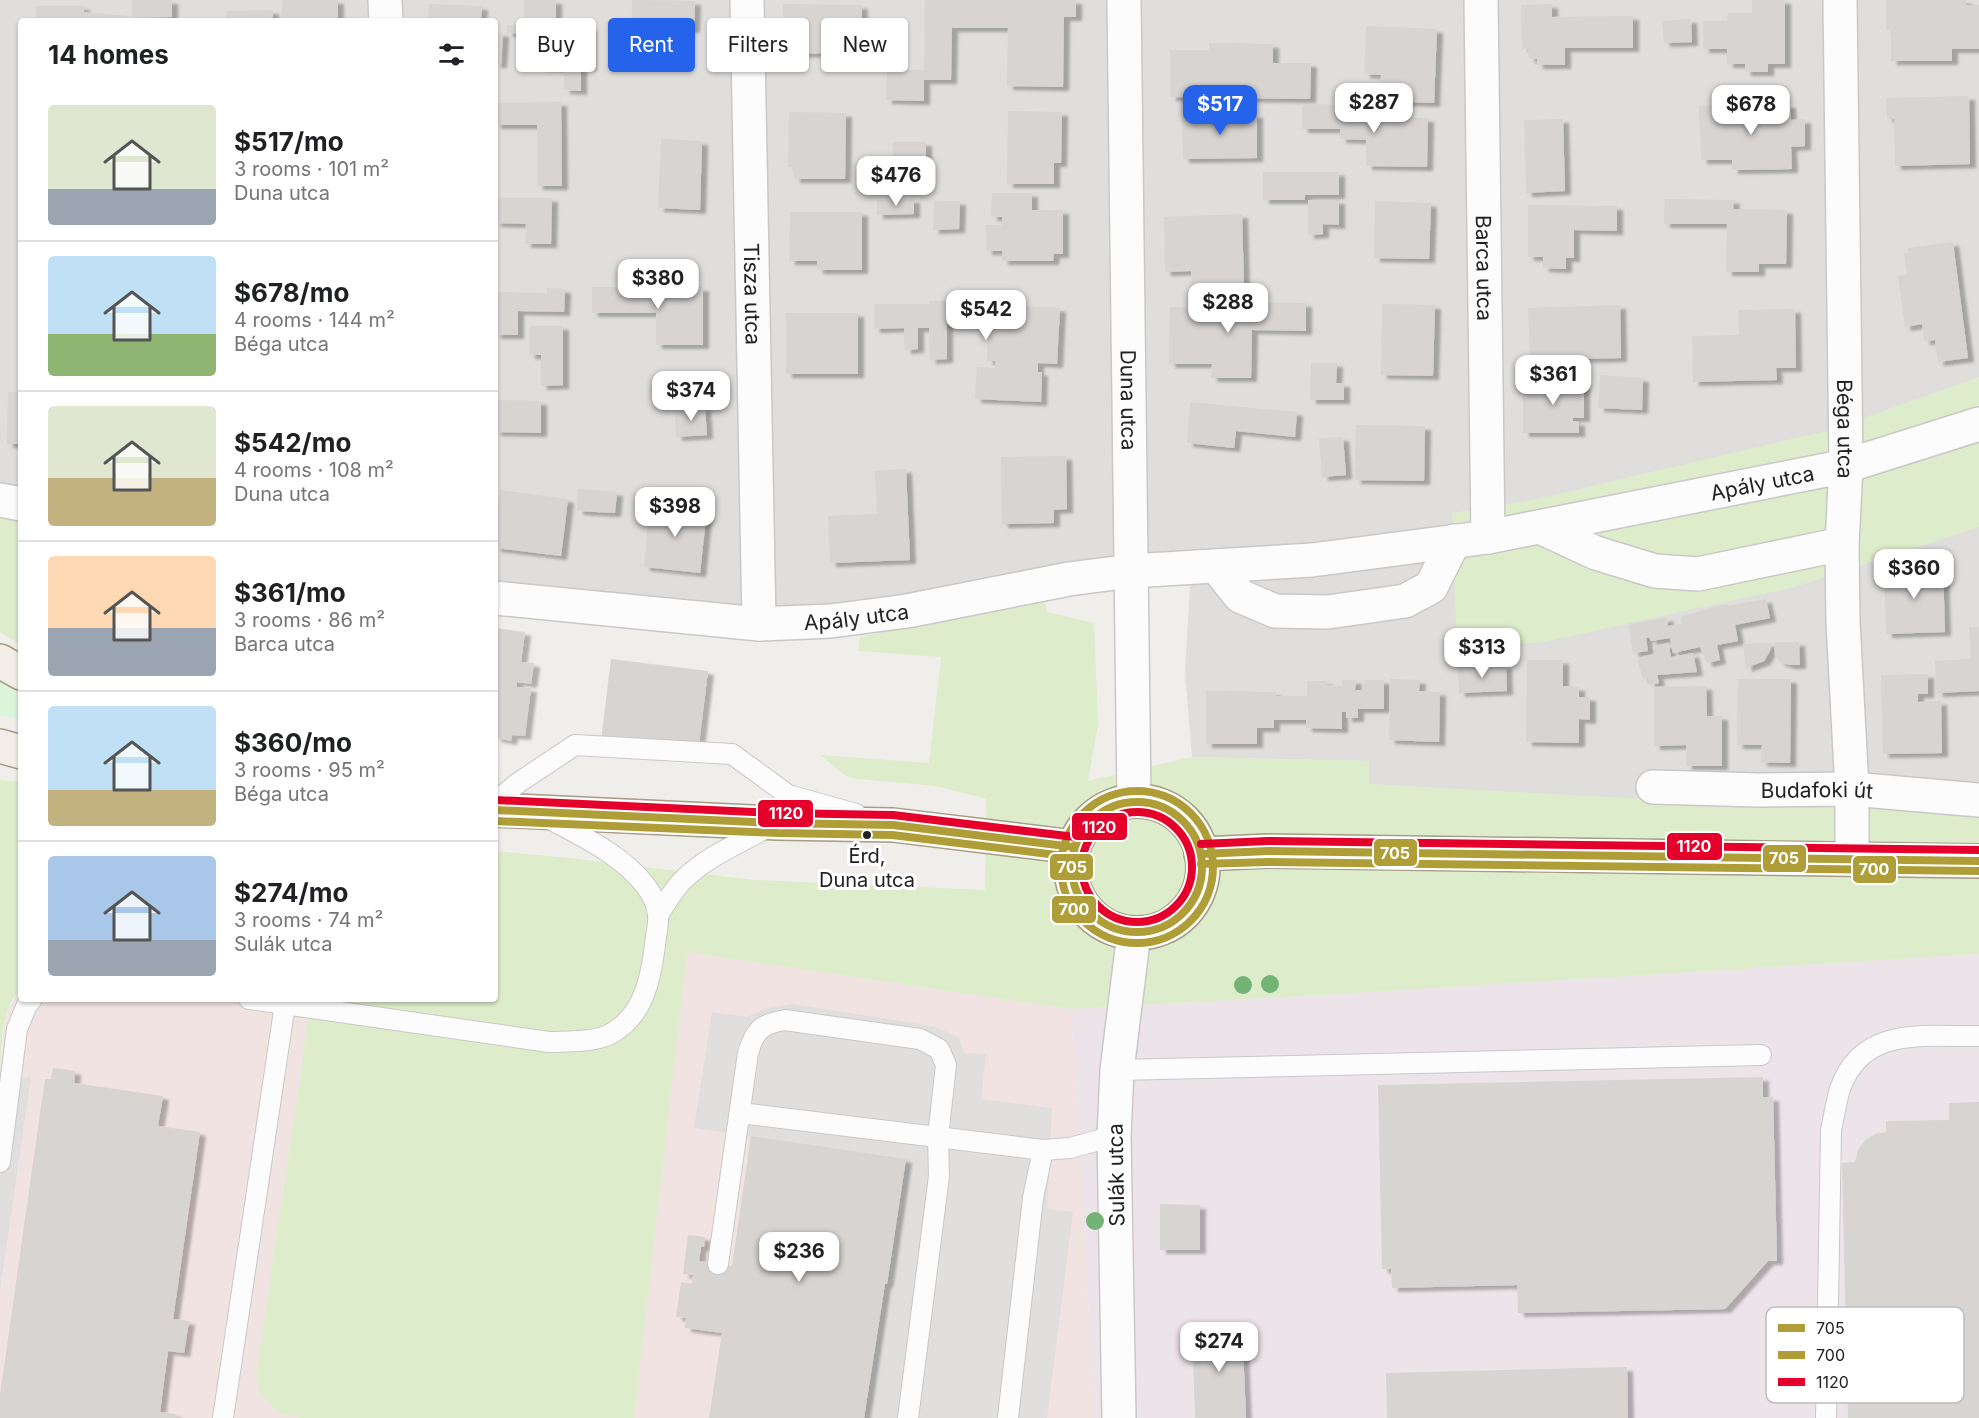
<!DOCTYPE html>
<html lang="en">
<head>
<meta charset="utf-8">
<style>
  :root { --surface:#fff; --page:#f6f6f6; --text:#202124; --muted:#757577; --line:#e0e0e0; --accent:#2563eb }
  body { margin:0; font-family:Inter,sans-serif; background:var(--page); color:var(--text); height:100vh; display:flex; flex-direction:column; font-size:22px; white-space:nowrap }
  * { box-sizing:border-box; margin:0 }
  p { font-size:20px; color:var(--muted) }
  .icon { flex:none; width:33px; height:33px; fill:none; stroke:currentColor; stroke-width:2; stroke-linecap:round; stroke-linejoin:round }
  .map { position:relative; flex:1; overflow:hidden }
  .details { position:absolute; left:18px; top:18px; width:480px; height:984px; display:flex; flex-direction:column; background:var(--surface); border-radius:6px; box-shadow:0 2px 4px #0004 }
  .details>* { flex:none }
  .banner { position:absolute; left:516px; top:18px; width:570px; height:54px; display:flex; gap:12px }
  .price { position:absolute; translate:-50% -51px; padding:0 14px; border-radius:12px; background:#fff; color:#222; font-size:20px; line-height:39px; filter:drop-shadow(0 2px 3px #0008) }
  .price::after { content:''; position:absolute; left:50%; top:36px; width:18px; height:14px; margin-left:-9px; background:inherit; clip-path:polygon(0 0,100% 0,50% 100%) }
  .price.active { background:var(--accent); color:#fff }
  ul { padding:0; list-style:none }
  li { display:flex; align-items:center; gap:18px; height:150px; padding:0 30px }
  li+li { border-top:2px solid var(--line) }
  li span { display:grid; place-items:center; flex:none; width:168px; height:120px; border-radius:6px; color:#555 }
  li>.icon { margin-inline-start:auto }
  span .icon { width:72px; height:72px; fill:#fffc; stroke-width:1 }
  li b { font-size:26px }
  h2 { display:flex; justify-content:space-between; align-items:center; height:72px; padding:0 30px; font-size:26px }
  .pill { padding:0 21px; border-radius:6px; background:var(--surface); box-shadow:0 2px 4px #0004; font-size:21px; line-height:54px }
  .pill.active { background:var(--accent); color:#fff }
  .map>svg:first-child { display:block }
  .residential { fill:#dfdedc }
  .commercial { fill:#f1e3e1 }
  .industrial { fill:#ede4e9 }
  .grass { fill:#ddeccb }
  .park { fill:#daf5da }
  .parking { fill:#e0dfde }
  .building { fill:#d7d4d2; filter:url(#shadow) }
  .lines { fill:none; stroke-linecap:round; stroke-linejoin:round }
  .lane-casing { stroke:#c9c8c7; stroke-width:22 }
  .street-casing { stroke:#c9c8c7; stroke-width:36 }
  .primary-casing { stroke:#a79c86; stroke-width:36 }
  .lane { stroke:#fdfcfc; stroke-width:20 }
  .street { stroke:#fdfcfc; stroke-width:33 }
  .primary { stroke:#f3ede7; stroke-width:33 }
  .bus-1-casing { stroke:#fff; stroke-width:12 }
  .bus-2-casing { stroke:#fff; stroke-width:12 }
  .bus-3-casing { stroke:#fff; stroke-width:12 }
  .bus-1 { stroke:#af9e37; stroke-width:8 }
  .bus-2 { stroke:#af9e37; stroke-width:8 }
  .bus-3 { stroke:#e4002b; stroke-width:8 }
  .tree { fill:#73b476 }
  .bus-dot { fill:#222; stroke:#fff; stroke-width:2 }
  .labels { text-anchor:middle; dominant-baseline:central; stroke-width:6; stroke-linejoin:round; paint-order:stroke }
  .bus-label { font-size:20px; fill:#222; stroke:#fff }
  .street-label { font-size:21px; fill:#222; stroke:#fff }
  .key { fill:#fff; stroke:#bdbdbd; stroke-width:1.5 }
  .key-label { font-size:16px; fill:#222 }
  .line-badge { stroke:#fff; stroke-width:2 }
  .badge-label { font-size:16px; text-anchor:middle; font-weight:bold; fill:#fff }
</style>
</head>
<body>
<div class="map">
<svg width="1979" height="1418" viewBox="0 0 1979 1418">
  <defs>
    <filter id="shadow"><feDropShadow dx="6" dy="4" stdDeviation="1.5" flood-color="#0004"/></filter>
  </defs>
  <rect width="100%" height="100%" fill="#f0eeeb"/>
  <polygon class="residential" points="0,0 1979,0 1979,806 1720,803 1467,790 1369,784 1369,761 1192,757 1185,672 1191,568 831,621 495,598 495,21 21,21 21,504 0,500"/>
  <g class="commercial">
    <polygon points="686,952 1071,1009 1083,1205 1094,1418 634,1418"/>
    <polygon points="21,989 21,999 310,999 302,1065 256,1375 279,1413 301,1418 0,1418 0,1069 5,1018 17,993"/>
  </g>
  <polygon class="industrial" points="1979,954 1979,1418 1094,1418 1083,1205 1071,1009 1339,994"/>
  <g class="grass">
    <polygon points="1979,377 1979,527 1795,587 1544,642 1457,650 1452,513 1532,500 1826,431"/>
    <polygon points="0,500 21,504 21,645 0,632"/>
    <polygon points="1045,601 1047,612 1094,623 1098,724 1088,781 1192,757 1369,761 1369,784 1719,803 1979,806 1979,954 1339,994 1071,1009 687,952 634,1418 301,1418 279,1413 260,1394 256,1375 302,1065 310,999 495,999 495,851 569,858 754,880 985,890 986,799 936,786 849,778 820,755 929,763 941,657 859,651 860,637"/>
    <path d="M0,780L21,782V989C0,1009 2,1043 0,1069Z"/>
  </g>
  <polygon class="park" points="0,680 21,691 21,719 0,715"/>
  <g class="parking">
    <polygon points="793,1004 937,1027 959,1038 964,1053 986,1054 981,1099 1052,1108 1047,1209 1073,1212 1047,1418 864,1418 885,1284 887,1284 906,1159 694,1128 712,1012 747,1017 765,1009"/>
    <polygon points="31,1076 0,1291 0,1085"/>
  </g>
  <g class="building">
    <polygon points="132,0 172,0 172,17 132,18"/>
    <rect x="282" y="0" width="56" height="21"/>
    <polygon points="524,0 556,0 556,33 565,33 565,26 591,27 591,67 581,67 581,91 564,90 564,68 539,67 540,39 523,39 524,34 507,33 507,25 524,25"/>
    <polygon points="632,0 695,1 694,29 677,29 676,53 631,52"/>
    <polygon points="925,0 1076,0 1076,17 1064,17 1063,87 1007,86 1008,28 952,28 951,80 924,80 924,101 886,100 887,69 924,70"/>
    <polygon points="1752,0 1785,0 1785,64 1768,64 1768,72 1745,72 1745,64 1727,64 1727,49 1703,49 1703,21 1727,21 1728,13 1752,13"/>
    <polygon points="1886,0 1966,0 1966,5 1979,5 1979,49 1952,49 1952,61 1891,61 1891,30 1886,30"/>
    <polygon points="429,4 482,6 481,21 428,21"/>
    <polygon points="783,4 862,5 861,54 783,53"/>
    <polygon points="1552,4 1552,17 1633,16 1633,48 1565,48 1565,65 1537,65 1537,59 1529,59 1528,49 1522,48 1521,5"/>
    <polygon points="36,6 84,6 84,12 129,16 128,21 36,21"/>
    <polygon points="273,10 273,21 226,21 226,11"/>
    <polygon points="1691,19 1692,42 1664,43 1662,21"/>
    <polygon points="1366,26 1437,29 1434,103 1380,101 1381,75 1364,74"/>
    <polygon points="495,32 503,33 501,64 495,64"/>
    <polygon points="1209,43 1273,44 1273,63 1311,63 1310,99 1170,97 1170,50 1209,50"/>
    <polygon points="1969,96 1970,164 1895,166 1894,119 1887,119 1886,98"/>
    <polygon points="561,102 562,186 537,186 537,125 495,125 495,103"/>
    <polygon points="1302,104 1340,105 1340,108 1372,109 1372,117 1428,118 1427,167 1366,166 1366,140 1340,139 1340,129 1302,129"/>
    <polygon points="1790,104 1791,120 1805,119 1805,146 1791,147 1792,169 1732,170 1732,160 1701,160 1699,106"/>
    <polygon points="1008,111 1062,112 1061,163 1054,163 1054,184 1007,184"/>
    <polygon points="789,112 846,113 845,179 794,179 794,167 788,167"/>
    <polygon points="1257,114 1257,158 1183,159 1182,115"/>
    <polygon points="1563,119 1565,191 1526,193 1524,120"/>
    <polygon points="661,139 702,141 700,210 658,208"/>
    <rect x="893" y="142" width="33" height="24"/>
    <polygon points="1263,172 1339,172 1339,195 1305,195 1305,200 1263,200"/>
    <polygon points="992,193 1032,193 1032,210 1063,210 1063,254 1054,254 1053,261 1002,261 1002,251 986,251 986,225 1002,225 1002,217 991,217"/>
    <polygon points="495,198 552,198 551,244 525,244 526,224 495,223"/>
    <polygon points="914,199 914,214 877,215 877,200"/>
    <polygon points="1665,199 1734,200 1733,209 1787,210 1786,264 1759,264 1759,272 1726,272 1727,224 1664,224"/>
    <polygon points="1308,200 1339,200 1339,225 1323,224 1323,234 1308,235"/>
    <polygon points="934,201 960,201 959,229 933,230"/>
    <polygon points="1375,201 1431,203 1429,259 1374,258"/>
    <polygon points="1528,205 1617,206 1617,231 1574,230 1574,258 1566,258 1566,269 1543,268 1543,257 1528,257"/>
    <polygon points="790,212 862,212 862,270 817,270 817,261 789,261"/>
    <polygon points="1242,214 1244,286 1192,288 1191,271 1165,272 1164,217"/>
    <polygon points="1953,242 1968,358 1938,362 1935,340 1924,341 1922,324 1905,327 1898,276 1907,275 1904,253 1908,253 1908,248"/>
    <polygon points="592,287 703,287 703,345 656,345 656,313 592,313"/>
    <polygon points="547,288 565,289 564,312 518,311 518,335 495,335 495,292 547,293"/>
    <polygon points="990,299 989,304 1060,308 1057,364 1038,363 1038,372 1042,372 1041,402 975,399 977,367 995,368 995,361 987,361 988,322 947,324 947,359 930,360 929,328 918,328 918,349 905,350 904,328 874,329 874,304 929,304 929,301"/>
    <polygon points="1248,302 1306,303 1306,331 1252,330 1251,378 1211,378 1212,364 1169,364 1170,307 1248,308"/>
    <polygon points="1382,304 1435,305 1433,376 1381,375"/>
    <polygon points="1620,305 1621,358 1530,360 1528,308"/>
    <polygon points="1795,309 1796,368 1776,368 1777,380 1693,382 1692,336 1739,335 1738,310"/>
    <rect x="786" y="313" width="72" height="61"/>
    <polygon points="529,326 563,326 563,385 541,386 541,355 529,355"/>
    <polygon points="1311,363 1337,363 1336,383 1344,383 1344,400 1310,400"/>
    <polygon points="1600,375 1643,378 1642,410 1598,408"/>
    <polygon points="1523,380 1584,381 1584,418 1573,418 1573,421 1579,422 1579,433 1523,433"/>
    <polygon points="8,392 21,392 21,444 7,444"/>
    <polygon points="495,400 541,401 541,433 495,432"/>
    <polygon points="1190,402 1297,412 1295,437 1236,431 1234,448 1187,443"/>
    <polygon points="705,407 707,435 676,437 675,408"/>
    <polygon points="1356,425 1425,426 1424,481 1355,480"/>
    <polygon points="1343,437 1346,475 1322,477 1319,438"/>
    <polygon points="1066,456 1067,509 1054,510 1054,523 1002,524 1001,457"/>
    <polygon points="906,469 910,560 830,563 828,516 877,514 875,471"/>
    <polygon points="578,489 617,492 615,513 577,511"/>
    <polygon points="500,490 568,499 561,556 495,548 495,529"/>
    <polygon points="650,503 707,509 700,573 644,567"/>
    <polygon points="1943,566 1945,632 1886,634 1884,567"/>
    <polygon points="1766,599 1770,618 1735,625 1738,641 1717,645 1720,660 1707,663 1700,647 1673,653 1670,638 1651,641 1649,637 1646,638 1648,651 1633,653 1629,625 1667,617 1668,626 1682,624 1681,617 1721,605 1732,605"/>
    <polygon points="1969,627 1979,627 1979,691 1937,693 1935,661 1971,659"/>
    <polygon points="495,628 525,632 521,662 534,663 531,684 517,682 517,687 531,688 525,736 512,735 511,741 495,738"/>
    <polygon points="1774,642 1799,642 1800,665 1789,665 1780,662 1775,655"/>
    <polygon points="1668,643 1671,657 1693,653 1697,672 1657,675 1659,683 1650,685 1648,678 1643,679 1637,658 1655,654 1653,647"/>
    <polygon points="1771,643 1770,651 1764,661 1746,668 1743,644"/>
    <polygon points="611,659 708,671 698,752 601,741"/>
    <polygon points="1527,660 1563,660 1563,686 1579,687 1579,697 1590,697 1590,720 1579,719 1579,743 1526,742"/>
    <polygon points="1506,665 1507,691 1459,693 1458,667"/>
    <polygon points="1928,674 1928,694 1918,694 1918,702 1941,701 1942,753 1883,754 1881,675"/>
    <polygon points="1390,679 1420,680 1419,691 1440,692 1439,742 1389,740"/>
    <polygon points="1738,679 1791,679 1790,763 1761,762 1762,745 1737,745"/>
    <polygon points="1342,680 1356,680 1355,690 1364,690 1364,680 1384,680 1384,709 1358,709 1358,718 1346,718 1346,712 1342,712 1342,729 1306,728 1306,720 1274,720 1274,728 1257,728 1257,744 1206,744 1206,691 1276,692 1276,696 1307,696 1307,681 1327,681 1327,685 1342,686"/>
    <polygon points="1706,686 1707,716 1722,716 1722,766 1686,766 1686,745 1654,746 1654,687"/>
    <polygon points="53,1068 75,1071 74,1083 163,1096 158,1126 200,1132 173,1319 189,1321 184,1353 168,1351 160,1412 176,1414 175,1418 0,1418 0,1395 45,1079 51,1079"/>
    <polygon points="1763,1077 1763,1097 1773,1097 1777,1261 1768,1261 1725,1309 1518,1313 1517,1285 1392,1288 1391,1269 1382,1269 1378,1085"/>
    <polygon points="1979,1102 1979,1418 1848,1418 1842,1163 1855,1162 1858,1150 1865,1140 1875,1134 1886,1132 1886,1121 1949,1120 1949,1103"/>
    <polygon points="751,1136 906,1159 887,1284 885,1284 864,1418 709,1418 722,1333 685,1328 686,1318 676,1317 681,1282 692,1284 693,1275 683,1274 688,1235 705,1237 704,1247 701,1247 699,1261 732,1266"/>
    <polygon points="1160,1204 1200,1205 1200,1250 1160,1250"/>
    <polygon points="1242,1326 1246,1418 1195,1418 1192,1328"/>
    <polygon points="1627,1367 1628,1418 1387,1418 1386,1373"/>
  </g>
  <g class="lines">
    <defs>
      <g id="lane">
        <polyline points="495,802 518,783 575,745 732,754 788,795 856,814"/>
        <path d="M658,915C666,903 673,890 683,880C707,856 742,842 772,825"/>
        <path d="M249,999L549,1042C569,1041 594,1043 612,1033C646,1014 652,972 656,937C657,930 659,921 658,914C657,904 651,893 645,885C621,854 581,836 548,818"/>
        <polyline points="1117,1070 1761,1055"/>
        <polyline points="740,1113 1043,1150 1070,1148 1114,1136"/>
        <polyline points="0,1162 17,1029 27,1005 32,999"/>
        <path d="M718,1264L748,1053C755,1030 761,1024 785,1020L920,1039L939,1049L946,1065L938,1137L939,1176L908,1418"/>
        <polyline points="223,1418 285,1004"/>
        <polyline points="1008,1418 1033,1198 1043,1150"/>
        <path d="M1826,1418L1831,1130C1834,1117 1836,1102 1840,1089C1862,1025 1924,1037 1979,1036"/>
      </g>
      <g id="street">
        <polyline points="385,0 386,21"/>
        <path id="s1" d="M747,0L759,624"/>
        <path id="s2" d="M1124,0L1134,801"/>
        <path id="s3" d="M1481,0L1488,537"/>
        <path id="s4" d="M1840,0L1846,466L1842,544L1843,622L1852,789V858"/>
        <polyline points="0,500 21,504"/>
        <polyline points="1540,527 1596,553 1655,571 1698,574 1842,544"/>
        <polyline points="1216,566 1240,596 1275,611 1328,612 1405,601 1431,587 1454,541"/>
        <path id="s5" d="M495,598L759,624L831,621L907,611L1069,579L1131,571L1312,560L1488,537L1846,466L1979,424"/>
        <path id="s6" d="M1653,787L1759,790L1852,789L1979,800"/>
        <polyline points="1119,1418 1114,1136 1117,1070 1134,933"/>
      </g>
      <g id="primary">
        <polyline points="0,661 21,673"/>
        <polyline points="0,746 21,752"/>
        <circle cx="1137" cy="867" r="66"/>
        <polyline points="495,810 777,823 893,825 1074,847"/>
        <polyline points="1201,854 1268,851 1979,861"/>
      </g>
    </defs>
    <use href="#lane" class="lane-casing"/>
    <use href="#street" class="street-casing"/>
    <use href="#primary" class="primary-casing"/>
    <use href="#lane" class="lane"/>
    <use href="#street" class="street"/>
    <use href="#primary" class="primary"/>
    <defs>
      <g id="bus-1">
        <circle cx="1137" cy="867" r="65"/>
        <polyline points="495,810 777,823 893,825 1074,847"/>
        <polyline points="1201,854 1268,851 1979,861"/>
      </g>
      <g id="bus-2">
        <circle cx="1137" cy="867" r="76"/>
        <polyline points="495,821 777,833 892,835 1073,857"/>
        <polyline points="1201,864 1268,862 1979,871"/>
      </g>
      <g id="bus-3">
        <polyline points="495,800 777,813 893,815 1075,837"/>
        <circle cx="1137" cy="867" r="55"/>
        <polyline points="1201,844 1268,841 1979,850"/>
      </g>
    </defs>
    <use href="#bus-1" class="bus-1-casing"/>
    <use href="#bus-2" class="bus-2-casing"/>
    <use href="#bus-3" class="bus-3-casing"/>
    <use href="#bus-1" class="bus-1"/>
    <use href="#bus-2" class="bus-2"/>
    <use href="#bus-3" class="bus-3"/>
  </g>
  <g class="tree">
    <circle cx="1270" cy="984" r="9"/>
    <circle cx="1243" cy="985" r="9"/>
    <circle cx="1095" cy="1221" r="9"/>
  </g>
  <circle class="bus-dot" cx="867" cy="835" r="5"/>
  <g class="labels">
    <g class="bus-label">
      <text x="867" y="856">Érd,<tspan x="867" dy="24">Duna utca</tspan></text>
    </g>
    <g class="street-label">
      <text stroke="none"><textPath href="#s3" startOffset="268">Barca utca</textPath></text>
      <text stroke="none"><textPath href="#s1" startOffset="294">Tisza utca</textPath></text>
      <text stroke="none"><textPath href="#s2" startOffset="400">Duna utca</textPath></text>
      <text stroke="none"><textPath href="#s4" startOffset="429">Béga utca</textPath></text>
      <text stroke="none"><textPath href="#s5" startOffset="1280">Apály utca</textPath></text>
      <text stroke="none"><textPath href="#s5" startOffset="363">Apály utca</textPath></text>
      <text stroke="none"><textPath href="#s6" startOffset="164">Budafoki út</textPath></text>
      <text transform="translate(1116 1175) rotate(-91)">Sulák utca</text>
    </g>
  </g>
  <rect x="1766" y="1307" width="198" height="96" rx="9" class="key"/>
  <rect x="1778" y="1324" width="27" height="8" fill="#af9e37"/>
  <rect x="1778" y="1351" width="27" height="8" fill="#af9e37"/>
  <rect x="1778" y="1378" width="27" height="8" fill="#e4002b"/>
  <g class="key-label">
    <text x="1816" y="1334">705</text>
    <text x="1816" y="1361">700</text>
    <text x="1816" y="1388">1120</text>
  </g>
  <g class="line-badge">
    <rect x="757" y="799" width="57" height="29" rx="6" fill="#e4002b"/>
    <rect x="1071" y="812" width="57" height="29" rx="6" fill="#e4002b"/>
    <rect x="1666" y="832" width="57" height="29" rx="6" fill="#e4002b"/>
    <rect x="1373" y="838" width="45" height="29" rx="6" fill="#af9e37"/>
    <rect x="1762" y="844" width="45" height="29" rx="6" fill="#af9e37"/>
    <rect x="1049" y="853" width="45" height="28" rx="6" fill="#af9e37"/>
    <rect x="1852" y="855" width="45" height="29" rx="6" fill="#af9e37"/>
    <rect x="1051" y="895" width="46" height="29" rx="6" fill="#af9e37"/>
  </g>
  <g class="badge-label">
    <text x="786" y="819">1120</text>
    <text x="1099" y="833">1120</text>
    <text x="1694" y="852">1120</text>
    <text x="1395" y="859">705</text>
    <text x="1784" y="864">705</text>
    <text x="1072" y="873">705</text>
    <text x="1874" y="875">700</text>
    <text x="1074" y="915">700</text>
  </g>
</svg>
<b class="price" style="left:1374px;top:134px">$287</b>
<b class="price active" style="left:1220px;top:136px">$517</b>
<b class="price" style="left:1751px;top:136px">$678</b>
<b class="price" style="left:896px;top:207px">$476</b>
<b class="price" style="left:658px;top:310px">$380</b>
<b class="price" style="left:1228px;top:334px">$288</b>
<b class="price" style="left:986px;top:341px">$542</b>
<b class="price" style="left:1553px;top:406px">$361</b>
<b class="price" style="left:691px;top:422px">$374</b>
<b class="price" style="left:675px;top:538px">$398</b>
<b class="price" style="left:1914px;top:600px">$360</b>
<b class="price" style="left:1482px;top:679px">$313</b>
<b class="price" style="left:799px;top:1283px">$236</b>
<b class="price" style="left:1219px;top:1373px">$274</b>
<div class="banner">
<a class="pill">Buy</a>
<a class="pill active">Rent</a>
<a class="pill">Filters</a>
<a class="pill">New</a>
</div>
<section class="details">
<h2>14 homes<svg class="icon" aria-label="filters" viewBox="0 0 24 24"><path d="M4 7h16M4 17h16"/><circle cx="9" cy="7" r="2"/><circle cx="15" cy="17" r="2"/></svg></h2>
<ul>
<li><span style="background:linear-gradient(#dfe7d0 70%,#9aa5b1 0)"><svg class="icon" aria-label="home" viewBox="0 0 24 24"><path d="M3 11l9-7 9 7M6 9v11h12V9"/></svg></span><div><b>$517/mo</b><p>3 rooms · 101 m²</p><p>Duna utca</p></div></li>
<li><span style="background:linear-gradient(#bfe0f5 65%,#8fb573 0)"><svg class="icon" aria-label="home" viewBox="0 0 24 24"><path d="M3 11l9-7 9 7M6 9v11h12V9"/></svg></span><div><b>$678/mo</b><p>4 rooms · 144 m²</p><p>Béga utca</p></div></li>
<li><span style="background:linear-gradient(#dfe7d0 60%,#c2b280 0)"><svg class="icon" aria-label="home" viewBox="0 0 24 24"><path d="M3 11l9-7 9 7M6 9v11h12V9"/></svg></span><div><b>$542/mo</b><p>4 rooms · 108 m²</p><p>Duna utca</p></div></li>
<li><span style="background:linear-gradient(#ffd9b3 60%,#9aa5b1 0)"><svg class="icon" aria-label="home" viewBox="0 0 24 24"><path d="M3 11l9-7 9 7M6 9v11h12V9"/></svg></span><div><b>$361/mo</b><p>3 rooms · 86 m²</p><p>Barca utca</p></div></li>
<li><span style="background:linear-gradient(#bfe0f5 70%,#c2b280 0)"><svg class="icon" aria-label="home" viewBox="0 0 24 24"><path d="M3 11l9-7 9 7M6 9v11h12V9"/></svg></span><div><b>$360/mo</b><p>3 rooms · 95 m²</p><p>Béga utca</p></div></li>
<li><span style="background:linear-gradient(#a9c7e8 70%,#9aa5b1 0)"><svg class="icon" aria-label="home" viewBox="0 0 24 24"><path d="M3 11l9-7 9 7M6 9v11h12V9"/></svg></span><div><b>$274/mo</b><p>3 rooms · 74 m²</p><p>Sulák utca</p></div></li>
</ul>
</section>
</div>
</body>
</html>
